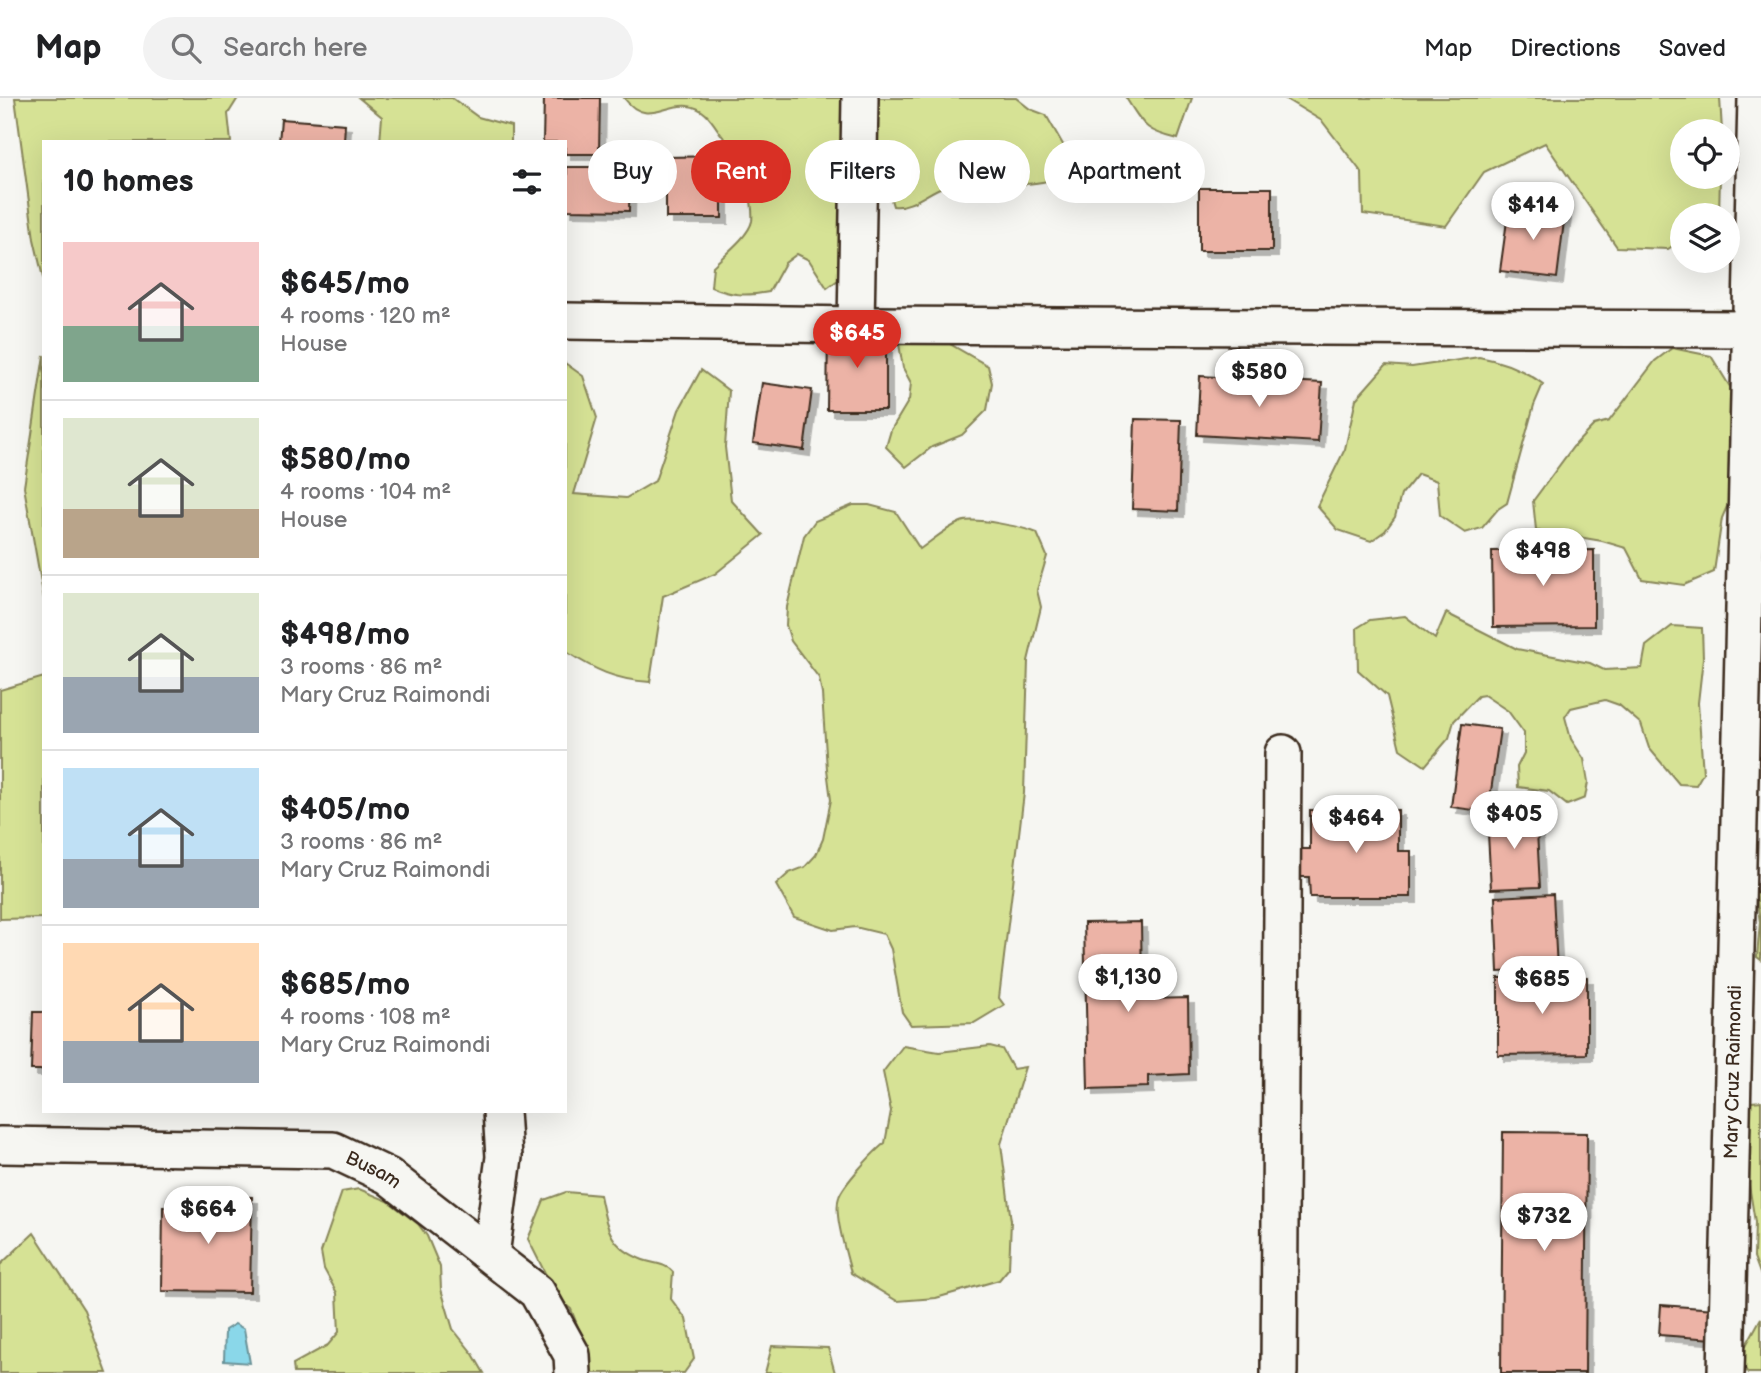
<!DOCTYPE html>
<html lang="en">
<head>
<meta charset="utf-8">
<style>
  :root { --surface:#fff; --page:#f2f2f2; --text:#202124; --muted:#757577; --line:#e0e0e0; --accent:#d93025 }
  body { margin:0; font-family:"Balsamiq Sans",sans-serif; background:var(--page); color:var(--text); height:100vh; display:flex; flex-direction:column; font-size:26px; white-space:nowrap }
  * { box-sizing:border-box; margin:0 }
  p { font-size:23px; color:var(--muted) }
  .icon { flex:none; width:38px; height:38px; fill:none; stroke:currentColor; stroke-width:2; stroke-linecap:round; stroke-linejoin:round }
  .map { position:relative; flex:1; overflow:hidden }
  .details { position:absolute; left:42px; top:42px; width:525px; height:973px; display:flex; flex-direction:column; background:var(--surface); border-radius:0px; box-shadow:0 7px 28px #0002 }
  .details>* { flex:none }
  .top-card { position:absolute; left:588px; top:42px; width:665px; height:63px; display:flex; gap:14px }
  .fabs { position:absolute; left:1670px; top:21px; display:grid; gap:14px }
  .fabs a { display:grid; place-items:center; width:70px; height:70px; border-radius:50%; background:var(--surface); box-shadow:0 7px 28px #0002; font-size:35px }
  .price { position:absolute; translate:-50% -60px; padding:0 16px; border-radius:24px; background:#fff; color:#222; font-size:23px; line-height:46px; filter:drop-shadow(0 2px 4px #0008) }
  .price::after { content:''; position:absolute; left:50%; top:42px; width:21px; height:16px; margin-left:-10px; background:inherit; clip-path:polygon(0 0,100% 0,50% 100%) }
  .price.current { background:var(--accent); color:#fff }
  ul { padding:0; list-style:none }
  li { display:flex; align-items:center; gap:21px; height:175px; padding:0 21px }
  li+li { border-top:2px solid var(--line) }
  li span { display:grid; place-items:center; flex:none; width:196px; height:140px; border-radius:0px; color:#555 }
  li>.icon { margin-inline-start:auto }
  span .icon { width:84px; height:84px; fill:#fffc; stroke-width:1 }
  li b { font-size:30px }
  h2 { display:flex; justify-content:space-between; align-items:center; height:84px; padding:0 21px; font-size:30px }
  .pill { padding:0 24px; border-radius:32px; background:var(--surface); box-shadow:0 7px 28px #0002; font-size:24px; line-height:63px }
  .pill.current { background:var(--accent); color:#fff }
  header { display:flex; align-items:center; gap:42px; box-sizing:border-box; height:98px; padding:0 35px; background:var(--surface); border-bottom:2px solid var(--line) }
  header strong { font-size:33px }
  nav { display:flex; gap:38px; margin-inline-start:auto; font-size:24px }
  .search { width:490px; height:63px; background:var(--page); display:flex; align-items:center; gap:18px; box-sizing:border-box; padding:0 24px; border-radius:38px; color:var(--muted); font-size:26px }
  .map>svg:first-child { display:block }
  .green { fill:#d6e295; stroke:#88865a; stroke-width:2 }
  .water { fill:#8ad7e9; stroke:#6a9298; stroke-width:2 }
  .building { fill:#ecb3a6; stroke:#3b2a1e; stroke-width:2; filter:url(#shadow) }
  .lines { fill:none; stroke-linecap:round; stroke-linejoin:round }
  .minor-casing { stroke:#3b2a1e; stroke-width:40 }
  .minor { stroke:#f6f6f2; stroke-width:35 }
  .labels { text-anchor:middle; dominant-baseline:central; stroke-width:6; stroke-linejoin:round; paint-order:stroke }
  .street-label { font-size:19px; fill:#3b2a1e; stroke:#f6f6f2 }
</style>
</head>
<body>
<header>
<strong>Map</strong>
<div class="search"><svg class="icon" aria-label="search" viewBox="0 0 24 24"><circle cx="10" cy="10" r="6"/><path d="M15 15l6 6"/></svg>Search here</div>
<nav><a>Map</a><a>Directions</a><a>Saved</a></nav>
</header>
<div class="map">
<svg width="1761" height="1275" viewBox="0 0 1761 1275">
  <defs>
    <filter id="shadow"><feDropShadow dx="6" dy="6" stdDeviation="0" flood-color="#0004"/></filter>
  </defs>
  <rect width="100%" height="100%" fill="#f6f6f2"/>
  <filter id="ink" filterUnits="userSpaceOnUse"><feTurbulence type="fractalNoise" baseFrequency=".0143" numOctaves="2"/><feDisplacementMap in="SourceGraphic" scale="14" xChannelSelector="R" yChannelSelector="G"/><feConvolveMatrix kernelMatrix="1 2 1 2 8 2 1 2 1" color-interpolation-filters="sRGB"/></filter>
  <g filter="url(#ink)">
    <g class="green">
      <polygon points="15,0 238,0 228,16 231,44 44,44 44,184 34,141"/>
      <polygon points="359,0 452,0 478,19 511,28 511,44 380,44 382,19"/>
      <path d="M624,0H844L845,87L840,123L838,182L827,190L809,162L797,156L785,165L769,194C747,198 732,198 711,189L713,168C724,157 749,138 752,123C754,111 745,66 739,55C736,50 731,47 727,44C715,31 709,10 688,8C665,5 646,29 624,0Z"/>
      <path d="M875,0H1016L1030,11L1046,17L1069,57L1062,80C1050,82 1037,86 1024,86C998,86 974,81 948,87C929,92 912,111 893,108L877,55Z"/>
      <path d="M1126,0H1192L1178,41C1145,33 1144,28 1126,0Z"/>
      <polygon points="1284,0 1720,0 1722,33 1682,33 1682,79 1720,79 1719,117 1682,117 1682,142 1668,151 1617,149 1545,45 1484,74 1446,128 1363,116 1362,75 1322,23"/>
      <polygon points="898,240 948,245 988,268 992,285 987,312 962,337 932,349 906,369 886,349 891,332 909,302 911,285 903,270"/>
      <polygon points="1672,250 1711,258 1732,292 1736,388 1722,420 1714,474 1684,487 1642,481 1626,450 1602,443 1536,432 1533,403 1573,349 1594,327 1609,323 1655,263"/>
      <polygon points="44,257 44,501 24,389"/>
      <path d="M1479,259C1502,263 1524,272 1543,286L1534,307L1507,405L1498,411L1482,430L1465,435L1440,418L1437,383L1418,376L1401,397L1395,419L1385,433L1371,443L1338,432L1317,408L1345,351L1356,301L1386,267L1412,269Z"/>
      <path d="M565,265L583,278L597,320L574,396L626,400L655,383L679,312L701,272L729,293L725,349L731,402L763,437L715,476L663,498L650,584C615,582 595,572 565,553Z"/>
      <path d="M853,407H869L896,414L920,451C933,442 946,430 961,424C975,419 1023,429 1037,435L1047,458L1037,492L1041,509L1028,563L1024,695L999,900L1004,907L974,925L911,927L902,914L891,851L884,836L855,829L833,832L794,819L776,787L789,775L805,769L816,757L823,741L831,702L827,671L822,596L819,580L791,543L786,527L787,509L804,438L815,423Z"/>
      <polygon points="1446,515 1517,551 1590,565 1604,572 1642,570 1646,548 1672,528 1702,530 1703,560 1698,605 1703,675 1696,687 1679,686 1649,650 1641,626 1619,607 1605,602 1571,610 1565,619 1571,641 1584,661 1588,684 1585,700 1567,707 1549,693 1518,689 1517,669 1524,655 1524,635 1508,613 1484,597 1478,598 1454,623 1449,640 1425,668 1400,651 1387,598 1358,572 1357,530 1370,522 1405,518 1435,541"/>
      <polygon points="44,579 44,820 0,821 0,592"/>
      <polygon points="1761,790 1761,862 1757,859 1760,824 1756,797"/>
      <path d="M903,948L939,954L990,948L1002,951L1013,971L1025,969L1001,1046L1011,1123L1009,1170L999,1182L936,1200L897,1203L851,1175C847,1158 833,1115 839,1099C843,1087 874,1053 885,1045L891,1013L883,974Z"/>
      <polygon points="1761,1003 1761,1178 1754,1159 1755,1124 1739,1024 1751,1004"/>
      <polygon points="359,1091 388,1103 418,1126 427,1138 440,1169 441,1191 453,1231 473,1256 484,1275 294,1275 293,1266 328,1247 339,1234 337,1195 324,1171 321,1154 342,1094"/>
      <path d="M566,1094L600,1097C607,1130 609,1149 643,1162C654,1166 665,1165 673,1174L671,1201L686,1221L694,1261L684,1275H591L587,1252L571,1211L566,1207L545,1175L528,1141L544,1102Z"/>
      <polygon points="34,1135 84,1212 107,1275 0,1275 0,1167"/>
      <polygon points="1761,1220 1761,1275 1748,1275 1743,1268 1745,1249"/>
      <polygon points="772,1248 828,1250 835,1275 765,1275"/>
    </g>
    <polygon class="water" points="235,1226 244,1231 250,1265 224,1263 225,1232"/>
    <g class="building">
      <polygon points="544,0 600,0 599,56 565,56 565,44 543,44"/>
      <polygon points="281,21 345,26 344,44 279,44"/>
      <polygon points="722,58 722,120 666,120 666,59"/>
      <polygon points="567,69 630,69 629,113 566,112"/>
      <rect x="1199" y="90" width="73" height="63"/>
      <polygon points="1509,108 1565,115 1557,180 1500,173"/>
      <polygon points="828,232 886,233 886,312 827,312"/>
      <polygon points="1200,278 1322,285 1318,344 1197,337"/>
      <polygon points="762,285 812,292 804,352 753,345"/>
      <polygon points="1135,321 1181,322 1178,413 1132,411"/>
      <polygon points="1594,452 1594,528 1493,529 1492,453"/>
      <polygon points="1462,626 1500,631 1488,714 1451,709"/>
      <polygon points="1310,712 1398,712 1398,753 1411,753 1411,799 1310,799 1309,779 1301,779 1301,751 1310,751"/>
      <polygon points="1536,715 1540,789 1491,791 1487,717"/>
      <polygon points="1553,796 1557,871 1498,874 1495,799"/>
      <polygon points="1141,824 1142,885 1148,885 1148,901 1188,900 1189,976 1148,978 1148,989 1088,991 1084,825"/>
      <polygon points="1587,879 1587,956 1498,957 1498,880"/>
      <polygon points="33,914 44,914 44,972 31,972"/>
      <polygon points="1503,1034 1587,1035 1585,1275 1501,1275"/>
      <polygon points="195,1098 252,1099 250,1194 162,1193 163,1109 194,1109"/>
      <polygon points="1661,1207 1715,1211 1713,1241 1659,1237"/>
    </g>
    <g class="lines">
      <defs>
        <g id="minor">
          <polyline points="565,223 856,227 1751,231"/>
          <polyline points="856,227 860,0"/>
          <path id="s1" d="M0,1047L333,1052L388,1078L537,1194L572,1257L573,1275"/>
          <polyline points="491,1157 504,1059 501,1013"/>
          <polyline points="1279,1275 1283,655"/>
          <path id="s2" d="M1726,1275L1756,0"/>
        </g>
      </defs>
      <use href="#minor" class="minor-casing"/>
      <use href="#minor" class="minor"/>
    </g>
  </g>
  <g class="labels">
    <g class="street-label">
      <text stroke="none"><textPath href="#s2" startOffset="301">Mary Cruz Raimondi</textPath></text>
      <text stroke="none"><textPath href="#s1" startOffset="378">Busam</textPath></text>
    </g>
  </g>
</svg>
<div class="fabs">
<a><svg class="icon" aria-label="locate" viewBox="0 0 24 24"><circle cx="12" cy="12" r="6"/><path d="M12 2v4M12 18v4M2 12h4M18 12h4"/></svg></a>
<a><svg class="icon" aria-label="layers" viewBox="0 0 24 24"><path d="M12 4l9 5-9 5-9-5zM3 14l9 5 9-5"/></svg></a>
</div>
<b class="price" style="left:1533px;top:144px">$414</b>
<b class="price current" style="left:857px;top:272px">$645</b>
<b class="price" style="left:1259px;top:311px">$580</b>
<b class="price" style="left:1543px;top:490px">$498</b>
<b class="price" style="left:1514px;top:753px">$405</b>
<b class="price" style="left:1356px;top:757px">$464</b>
<b class="price" style="left:1128px;top:916px">$1,130</b>
<b class="price" style="left:1542px;top:918px">$685</b>
<b class="price" style="left:208px;top:1148px">$664</b>
<b class="price" style="left:1544px;top:1155px">$732</b>
<div class="top-card">
<a class="pill">Buy</a>
<a class="pill current">Rent</a>
<a class="pill">Filters</a>
<a class="pill">New</a>
<a class="pill">Apartment</a>
</div>
<section class="details">
<h2>10 homes<svg class="icon" aria-label="filters" viewBox="0 0 24 24"><path d="M4 7h16M4 17h16"/><circle cx="9" cy="7" r="2"/><circle cx="15" cy="17" r="2"/></svg></h2>
<ul>
<li><span style="background:linear-gradient(#f6c9c9 60%,#7fa58c 0)"><svg class="icon" aria-label="home" viewBox="0 0 24 24"><path d="M3 11l9-7 9 7M6 9v11h12V9"/></svg></span><div><b>$645/mo</b><p>4 rooms · 120 m²</p><p>House</p></div></li>
<li><span style="background:linear-gradient(#dfe7d0 65%,#b9a48a 0)"><svg class="icon" aria-label="home" viewBox="0 0 24 24"><path d="M3 11l9-7 9 7M6 9v11h12V9"/></svg></span><div><b>$580/mo</b><p>4 rooms · 104 m²</p><p>House</p></div></li>
<li><span style="background:linear-gradient(#dfe7d0 60%,#9aa5b1 0)"><svg class="icon" aria-label="home" viewBox="0 0 24 24"><path d="M3 11l9-7 9 7M6 9v11h12V9"/></svg></span><div><b>$498/mo</b><p>3 rooms · 86 m²</p><p>Mary Cruz Raimondi</p></div></li>
<li><span style="background:linear-gradient(#bfe0f5 65%,#9aa5b1 0)"><svg class="icon" aria-label="home" viewBox="0 0 24 24"><path d="M3 11l9-7 9 7M6 9v11h12V9"/></svg></span><div><b>$405/mo</b><p>3 rooms · 86 m²</p><p>Mary Cruz Raimondi</p></div></li>
<li><span style="background:linear-gradient(#ffd9b3 70%,#9aa5b1 0)"><svg class="icon" aria-label="home" viewBox="0 0 24 24"><path d="M3 11l9-7 9 7M6 9v11h12V9"/></svg></span><div><b>$685/mo</b><p>4 rooms · 108 m²</p><p>Mary Cruz Raimondi</p></div></li>
</ul>
</section>
</div>
</body>
</html>
